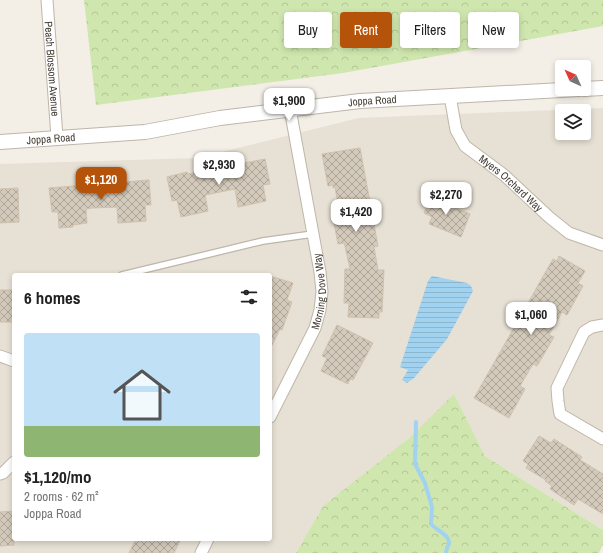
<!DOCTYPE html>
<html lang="en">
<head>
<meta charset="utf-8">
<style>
  :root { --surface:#fff; --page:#f2f2f2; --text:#222; --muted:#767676; --line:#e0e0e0; --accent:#b45309 }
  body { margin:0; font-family:"Archivo Narrow",sans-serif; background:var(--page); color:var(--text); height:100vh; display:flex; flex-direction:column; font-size:15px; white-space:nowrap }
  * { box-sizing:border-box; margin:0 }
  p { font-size:13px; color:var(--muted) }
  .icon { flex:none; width:22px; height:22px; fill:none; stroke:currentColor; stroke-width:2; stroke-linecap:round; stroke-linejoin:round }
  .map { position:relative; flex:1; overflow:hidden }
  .sheet { position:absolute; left:12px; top:273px; width:260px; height:268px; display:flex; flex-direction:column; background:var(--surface); border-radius:4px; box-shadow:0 2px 6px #0003 }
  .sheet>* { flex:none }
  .top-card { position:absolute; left:284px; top:12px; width:259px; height:36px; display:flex; gap:8px }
  .needle { width:26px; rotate:315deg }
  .tools { position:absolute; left:555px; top:60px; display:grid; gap:8px }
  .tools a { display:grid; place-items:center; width:36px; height:36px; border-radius:4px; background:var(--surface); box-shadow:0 2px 6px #0003; font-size:20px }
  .price { position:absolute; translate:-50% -34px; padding:0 9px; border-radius:8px; background:#fff; color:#222; font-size:13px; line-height:26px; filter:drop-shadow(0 1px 2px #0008) }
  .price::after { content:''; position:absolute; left:50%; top:24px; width:12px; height:9px; margin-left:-6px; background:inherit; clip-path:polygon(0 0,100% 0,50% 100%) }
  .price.on { background:var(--accent); color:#fff }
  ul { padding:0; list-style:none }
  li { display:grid; align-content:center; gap:8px; height:212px; padding:0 12px }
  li+li { border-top:1px solid var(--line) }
  li span { display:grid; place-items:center; height:124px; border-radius:4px; color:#555 }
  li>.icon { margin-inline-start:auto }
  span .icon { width:72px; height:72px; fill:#fffc; stroke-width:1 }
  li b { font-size:17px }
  h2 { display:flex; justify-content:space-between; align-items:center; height:48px; padding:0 12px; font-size:17px }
  .tag { padding:0 14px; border-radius:4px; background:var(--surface); box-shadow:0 2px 6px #0003; font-size:14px; line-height:36px }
  .tag.on { background:var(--accent); color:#fff }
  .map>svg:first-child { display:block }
  .residential { fill:#e7e0d4; fill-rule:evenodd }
  .forest { fill:url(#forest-crowns) }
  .water { fill:url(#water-rules) }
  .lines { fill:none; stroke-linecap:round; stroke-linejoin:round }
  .stream { stroke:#a1d2f0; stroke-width:4 }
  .building { fill:url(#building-cross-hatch); stroke:#cfc1ae }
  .service-casing { stroke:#beb6a8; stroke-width:8 }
  .minor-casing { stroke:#beb6a8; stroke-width:13 }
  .tertiary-casing { stroke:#beb6a8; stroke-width:16 }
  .service { stroke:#fff; stroke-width:5.5 }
  .minor { stroke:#fff; stroke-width:11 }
  .tertiary { stroke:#fff; stroke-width:14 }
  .labels { text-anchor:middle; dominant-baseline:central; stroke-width:3; stroke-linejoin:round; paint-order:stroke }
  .street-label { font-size:11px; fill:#453e35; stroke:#fff }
</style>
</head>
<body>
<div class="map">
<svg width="603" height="553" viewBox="0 0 603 553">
  <defs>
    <pattern id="forest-crowns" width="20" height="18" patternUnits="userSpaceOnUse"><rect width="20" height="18" fill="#cfe7ae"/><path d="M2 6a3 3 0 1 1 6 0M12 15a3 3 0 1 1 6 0" fill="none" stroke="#b3c796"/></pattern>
    <pattern id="water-rules" width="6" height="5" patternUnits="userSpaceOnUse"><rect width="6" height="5" fill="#a1d2f0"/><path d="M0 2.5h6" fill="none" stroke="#8cb5ce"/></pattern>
    <pattern id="building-cross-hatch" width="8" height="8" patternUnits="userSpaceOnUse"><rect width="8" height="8" fill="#d4cabb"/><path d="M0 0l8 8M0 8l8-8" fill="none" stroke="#aea599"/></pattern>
  </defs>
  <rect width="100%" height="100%" fill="#f3eee6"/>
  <path class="residential" d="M603,108V530L485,456L454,395L409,438L323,506L296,553H0V164L198,158L359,118ZM562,111H584V133H562ZM14,275H270V539H14Z"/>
  <g class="forest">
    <polygon points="84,0 603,0 603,26 343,73 96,105"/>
    <polygon points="454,394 485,456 603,530 603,544 599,553 296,553 323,506 409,438"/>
  </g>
  <polygon class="water" points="432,276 467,283 471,286 473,291 447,339 414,378 407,383 402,380 408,370 400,367 428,281"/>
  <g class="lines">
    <path class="stream" d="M416,422L415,464L425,483L432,507L431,524C436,530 450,535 449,543C448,547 446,549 446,553"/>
  </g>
  <g class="building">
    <polygon points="360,148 378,246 374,247 378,270 384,270 382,312 379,312 379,318 348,317 349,303 344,303 345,269 350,269 345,246 344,243 338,244 332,212 339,210 335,187 333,188 333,185 328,186 322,154"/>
    <polygon points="265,159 270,184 263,185 266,201 238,207 235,189 205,195 208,211 181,217 177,200 172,201 167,177 187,172 188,174"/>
    <polygon points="149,180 151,205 145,205 146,221 118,223 117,207 92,208 86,209 87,223 73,225 73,227 59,228 58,212 52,212 49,188"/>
    <polygon points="18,188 19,222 0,223 0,189"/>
    <polygon points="431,195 447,201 445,204 470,214 461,237 429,224 432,217 424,213"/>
    <polygon points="559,256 585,271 578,283 583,286 567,315 562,312 549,335 554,337 537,366 533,364 520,386 525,389 509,418 474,398 553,259 557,261"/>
    <polygon points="270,276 293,283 287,300 292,302 282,330 280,329 270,349"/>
    <polygon points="0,290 13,290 14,322 0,322"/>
    <polygon points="337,325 373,343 353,380 350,379 348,384 321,371 327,358 322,356"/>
    <polygon points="539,436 551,443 554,439 582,457 580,460 603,474 603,514 578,499 574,505 550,489 552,486 545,481 546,480 526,468 528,464 523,461"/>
    <polygon points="14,511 14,545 0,546 0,512"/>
    <polygon points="136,539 181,539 174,553 129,553"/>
  </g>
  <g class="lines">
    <defs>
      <polyline id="service" points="122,275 263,241 313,234"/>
      <g id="minor">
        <path id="s1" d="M47,0L57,137"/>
        <path id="s2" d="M450,96L456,130L465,146L504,175L549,217L569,233L603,245"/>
        <polyline points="603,325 592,327 584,332 557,388 558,401 560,414 603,439"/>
        <polyline points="0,356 14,361"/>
        <path id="s3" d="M270,417L315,328L320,310L322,292L320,272L290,109"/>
        <polyline points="0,474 3,473 14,462"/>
        <polyline points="201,553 208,539"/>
      </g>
      <g id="tertiary">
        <polyline points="584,89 603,88"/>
        <path id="s4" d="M0,142L145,132L220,118L360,101L579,89"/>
      </g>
    </defs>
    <use href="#service" class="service-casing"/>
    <use href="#minor" class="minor-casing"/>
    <use href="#tertiary" class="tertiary-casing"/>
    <use href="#service" class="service"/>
    <use href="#minor" class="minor"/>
    <use href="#tertiary" class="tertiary"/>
  </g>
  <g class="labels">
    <g class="street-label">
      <text stroke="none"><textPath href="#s1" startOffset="69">Peach Blossom Avenue</textPath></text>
      <text stroke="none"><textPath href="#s4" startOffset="375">Joppa Road</textPath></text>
      <text stroke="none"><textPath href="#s4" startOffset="51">Joppa Road</textPath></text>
      <text stroke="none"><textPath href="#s2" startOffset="112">Myers Orchard Way</textPath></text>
      <text stroke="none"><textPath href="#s3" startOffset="137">Morning Dove Way</textPath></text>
    </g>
  </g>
</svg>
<div class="tools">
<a><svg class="needle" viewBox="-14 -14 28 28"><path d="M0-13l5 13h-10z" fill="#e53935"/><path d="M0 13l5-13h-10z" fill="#767676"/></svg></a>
<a><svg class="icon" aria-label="layers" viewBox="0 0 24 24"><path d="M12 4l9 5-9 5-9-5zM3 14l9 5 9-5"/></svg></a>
</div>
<b class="price" style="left:289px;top:122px">$1,900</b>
<b class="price" style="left:219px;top:186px">$2,930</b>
<b class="price on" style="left:101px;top:201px">$1,120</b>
<b class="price" style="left:446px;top:216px">$2,270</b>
<b class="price" style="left:356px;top:233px">$1,420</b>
<b class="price" style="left:531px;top:336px">$1,060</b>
<div class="top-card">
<a class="tag">Buy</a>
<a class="tag on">Rent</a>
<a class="tag">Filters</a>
<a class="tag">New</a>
</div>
<section class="sheet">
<h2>6 homes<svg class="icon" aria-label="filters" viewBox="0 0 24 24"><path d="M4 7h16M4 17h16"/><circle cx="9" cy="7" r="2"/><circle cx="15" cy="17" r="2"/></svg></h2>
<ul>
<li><span style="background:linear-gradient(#bfe0f5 75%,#8fb573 0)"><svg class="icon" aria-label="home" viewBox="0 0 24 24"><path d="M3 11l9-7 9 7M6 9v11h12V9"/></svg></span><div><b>$1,120/mo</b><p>2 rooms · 62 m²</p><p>Joppa Road</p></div></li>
</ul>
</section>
</div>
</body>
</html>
